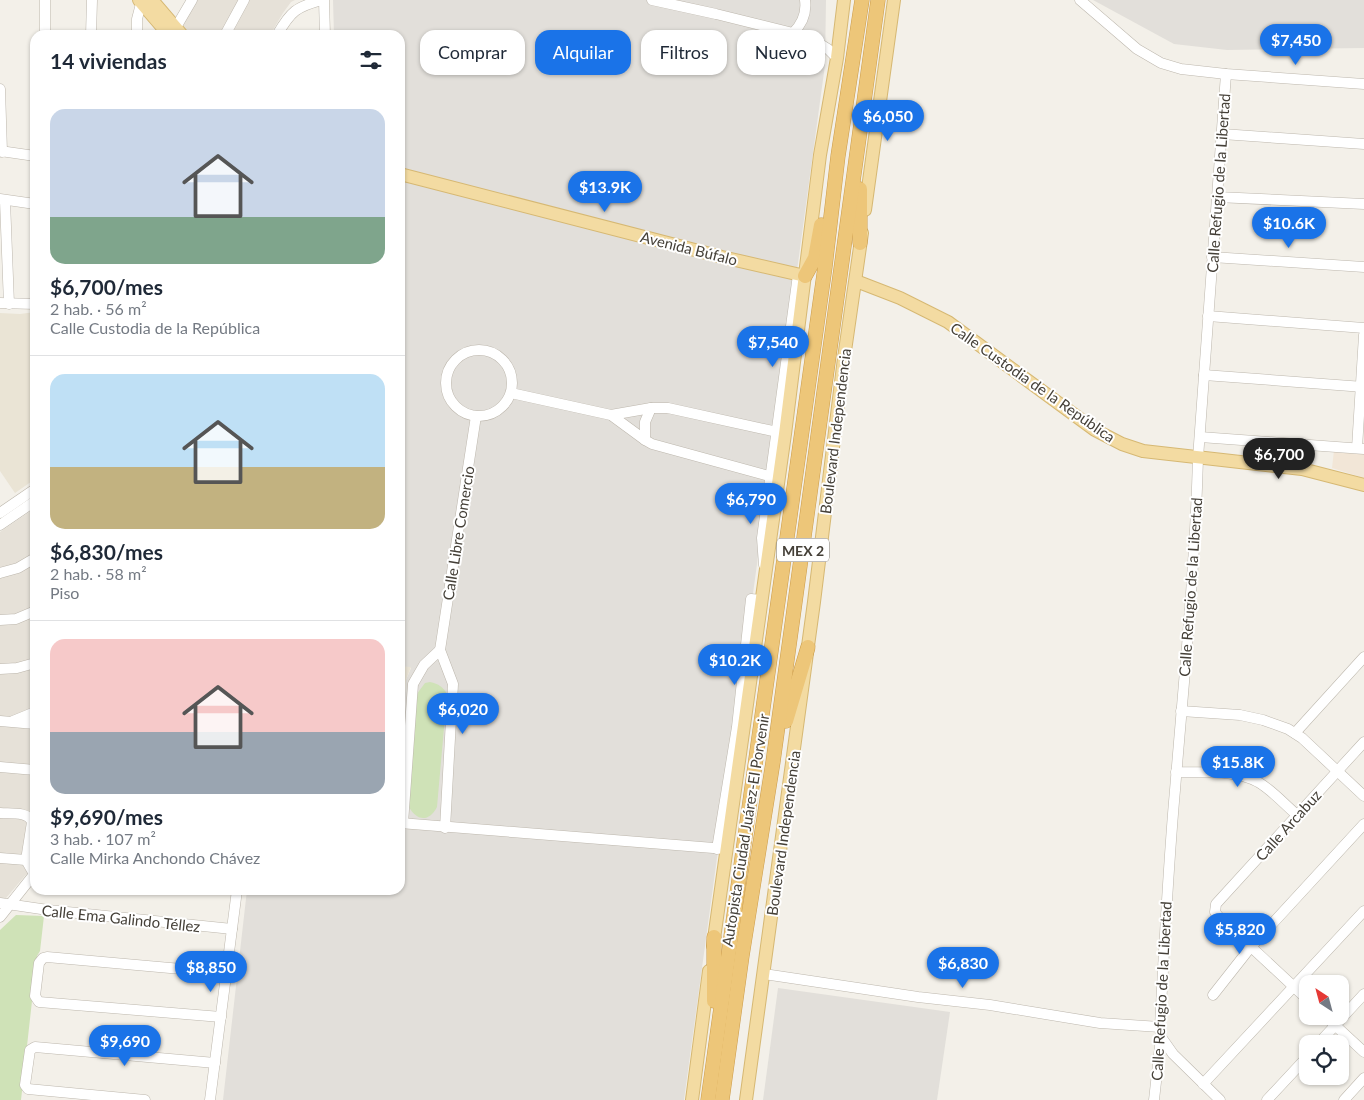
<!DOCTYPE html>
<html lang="es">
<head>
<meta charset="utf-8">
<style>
  :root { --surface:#fff; --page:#f2f2f3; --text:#1f2937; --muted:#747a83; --line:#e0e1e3; --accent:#1a73e8 }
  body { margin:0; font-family:Lato,sans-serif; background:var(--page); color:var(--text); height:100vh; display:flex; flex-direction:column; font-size:19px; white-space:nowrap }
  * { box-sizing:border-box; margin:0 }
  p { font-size:16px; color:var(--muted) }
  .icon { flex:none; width:28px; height:28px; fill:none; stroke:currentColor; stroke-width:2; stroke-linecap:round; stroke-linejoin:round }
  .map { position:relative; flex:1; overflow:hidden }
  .side { position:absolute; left:30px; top:30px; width:375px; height:865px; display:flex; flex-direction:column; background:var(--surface); border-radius:15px; box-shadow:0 1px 4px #0004 }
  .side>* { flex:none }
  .hud { position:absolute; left:420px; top:30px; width:475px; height:45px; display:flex; gap:10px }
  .needle { width:32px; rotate:324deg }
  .controls { position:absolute; left:1299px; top:975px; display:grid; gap:10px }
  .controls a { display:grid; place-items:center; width:50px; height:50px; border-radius:10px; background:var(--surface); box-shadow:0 1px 4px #0004; font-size:25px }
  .price { position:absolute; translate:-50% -42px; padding:0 11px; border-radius:18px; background:var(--accent); color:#fff; font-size:16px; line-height:32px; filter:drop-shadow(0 1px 2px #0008) }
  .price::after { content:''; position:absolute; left:50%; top:30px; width:15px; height:11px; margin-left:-8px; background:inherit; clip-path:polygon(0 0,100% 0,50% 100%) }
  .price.selected { background:#222; color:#fff }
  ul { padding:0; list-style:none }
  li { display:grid; align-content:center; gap:10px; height:265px; padding:0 20px }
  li+li { border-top:1px solid var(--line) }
  li span { display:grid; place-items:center; height:155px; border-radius:15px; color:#555 }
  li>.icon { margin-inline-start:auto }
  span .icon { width:90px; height:90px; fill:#fffc; stroke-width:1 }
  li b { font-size:21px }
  h2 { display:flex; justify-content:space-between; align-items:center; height:60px; padding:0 20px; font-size:21px }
  .tag { padding:0 18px; border-radius:15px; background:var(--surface); box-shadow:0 1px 4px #0004; font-size:18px; line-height:45px }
  .tag.selected { background:var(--accent); color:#fff }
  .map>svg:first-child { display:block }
  .residential { fill:#e6e1d8 }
  .commercial { fill:#f2e6d7 }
  .industrial { fill:#e2dfda }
  .education { fill:#eae4d5 }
  .green { fill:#cfe2b7 }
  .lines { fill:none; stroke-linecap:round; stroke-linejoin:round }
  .minor-casing { stroke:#bdb7ad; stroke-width:11 }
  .major-casing { stroke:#d6b873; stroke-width:14 }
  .highway-casing { stroke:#cc9c4a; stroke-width:15 }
  .minor { stroke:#fff; stroke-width:10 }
  .major { stroke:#f3dba2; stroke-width:12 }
  .highway { stroke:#edc679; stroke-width:14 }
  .labels { text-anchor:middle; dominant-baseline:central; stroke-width:4; stroke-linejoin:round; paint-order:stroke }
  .shield { fill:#fff; stroke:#7d7974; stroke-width:1 }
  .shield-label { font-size:14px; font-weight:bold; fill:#454038 }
  .street-label { font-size:15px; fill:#454038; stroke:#fff }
</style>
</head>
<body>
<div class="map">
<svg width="1364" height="1100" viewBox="0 0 1364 1100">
  <rect width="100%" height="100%" fill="#f3f0e9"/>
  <g class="residential">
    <polygon points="196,0 295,0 291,2 283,13 270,35 187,35 180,27"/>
    <polygon points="35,508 35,864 0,905 0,532"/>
  </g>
  <polygon class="commercial" points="1334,450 1364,451 1364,478 1332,468"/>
  <g class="industrial">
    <polygon points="333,0 826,0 825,65 684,1100 223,1100 247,890 400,890 400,757 406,680 411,668 400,666 400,35 334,35"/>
    <polygon points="1093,0 1364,0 1364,48 1227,50 1174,44"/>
    <polygon points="778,988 950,1012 937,1100 763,1100"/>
  </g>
  <g class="education">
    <polygon points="35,312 35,479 15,493 0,471 0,313 20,314"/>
    <polygon points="400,666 411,667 406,680 400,747"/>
  </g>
  <g class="green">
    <path d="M430,682C439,684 443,687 447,694L437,807C428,824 415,820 408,805L416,695L425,683Z"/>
    <polygon points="16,915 44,916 40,951 37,956 21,1100 0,1100 0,930"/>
  </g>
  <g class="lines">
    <defs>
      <g id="minor">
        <polyline points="324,0 325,35"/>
        <polyline points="652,0 716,14 793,33 815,41 828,49 837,58"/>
        <polyline points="1080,0 1137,49 1161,63 1181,69 1226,74 1364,84"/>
        <path d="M793,33C802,24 807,14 805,0"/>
        <polyline points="172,34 192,0"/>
        <polyline points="45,35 45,0"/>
        <polyline points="91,35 92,0"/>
        <polyline points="137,35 137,19 142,0"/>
        <polyline points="225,35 244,0"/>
        <path d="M277,35C291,11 296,7 322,0"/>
        <polyline points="0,89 2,152"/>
        <polyline points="1222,134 1364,144"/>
        <polyline points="0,151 35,156"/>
        <polyline points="1217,197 1364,204"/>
        <polyline points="0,199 35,204"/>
        <polyline points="5,201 9,304"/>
        <polyline points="1212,257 1364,267"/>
        <polyline points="0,303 35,304"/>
        <polyline points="1208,316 1364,328"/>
        <circle cx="479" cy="383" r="33"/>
        <polyline points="1204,375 1364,387"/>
        <polyline points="511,393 611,415 645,440 652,444 769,476"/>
        <polyline points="611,415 651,408 668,408 782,433"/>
        <polyline points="1200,437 1364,449"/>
        <polyline points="645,440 645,422 651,408"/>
        <polyline points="1357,448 1364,335"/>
        <polyline points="0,513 35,489"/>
        <polyline points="0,525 35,501"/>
        <polyline points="764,565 762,538 798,275"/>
        <polyline points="0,573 18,568 35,558"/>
        <polyline points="0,620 16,619 35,611"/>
        <polyline points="0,669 17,668 35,663"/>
        <polyline points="1181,711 1240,715 1263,720 1288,729 1302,738 1364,796"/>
        <polyline points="0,721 35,724"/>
        <polyline points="13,721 35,712"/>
        <polyline points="1295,733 1364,657"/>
        <polyline points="0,767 35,770"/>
        <path d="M1176,772C1202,773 1234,769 1258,782C1272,790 1284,804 1297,815"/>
        <path d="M0,813C10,814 28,811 32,822L26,860L34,874"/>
        <polyline points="400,823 726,849"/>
        <polyline points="403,823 413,684 424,665 440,650"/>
        <polyline points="445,828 453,684 440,650 476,416"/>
        <polyline points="717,849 737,727 751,599 761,600"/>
        <polyline points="0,858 26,860"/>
        <polyline points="0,903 48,910 232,929"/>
        <polyline points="0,917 35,873"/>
        <polyline points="764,974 918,997 990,1005 1100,1023 1160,1027"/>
        <polyline points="1213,995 1250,948 1364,824"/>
        <polyline points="1308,1000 1218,916 1215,912 1216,904 1364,742"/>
        <polyline points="1325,1016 1364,1052"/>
        <polyline points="221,1017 39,1002 35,996 39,963 43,958 47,957 226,973"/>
        <polyline points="1161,1037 1173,1054 1220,1100"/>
        <polyline points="1318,1044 1364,994"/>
        <polyline points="1203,1084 1364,911"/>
        <polyline points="145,1100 28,1089 25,1085 30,1050 35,1047 215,1063"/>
        <polyline points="210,1100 237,890"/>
        <path d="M1154,1100L1161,1037L1160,1027C1164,948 1168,869 1175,790C1184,679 1195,569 1198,458L1226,74"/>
        <polyline points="1267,1100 1308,1056"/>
        <polyline points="1344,1100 1364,1078"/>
      </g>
      <g id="major">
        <polyline points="139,0 169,35"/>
        <polyline points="152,0 182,35"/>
        <polyline points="400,174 722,257 805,276"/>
        <polyline points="865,210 894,0"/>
        <polyline points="856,281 900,298 948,322 1095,430 1122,444 1143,451 1302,469 1364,485"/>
        <polyline points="713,946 785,434 820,155 837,58 844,0"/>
        <polyline points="692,1100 709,971"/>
        <polyline points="746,1100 814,602 844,358 862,233"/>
      </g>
      <g id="highway">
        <polyline points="860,189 860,243"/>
        <polyline points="805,276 815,258 821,225"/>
        <polyline points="786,721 808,647"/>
        <polyline points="714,1001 714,937"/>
        <polyline points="708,1100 825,267 838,156 862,0"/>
        <polyline points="722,1100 742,956 773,762 878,0"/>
      </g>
    </defs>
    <use href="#minor" class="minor-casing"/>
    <use href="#major" class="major-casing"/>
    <use href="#highway" class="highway-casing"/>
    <use href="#minor" class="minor"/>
    <use href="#major" class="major"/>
    <use href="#highway" class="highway"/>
  </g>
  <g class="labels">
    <rect class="shield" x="777" y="538.5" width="52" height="23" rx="4"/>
    <g class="shield-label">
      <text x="803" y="550">MEX 2</text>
    </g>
    <g class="street-label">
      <text transform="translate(1218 183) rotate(-86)">Calle Refugio de la Libertad</text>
      <text transform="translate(689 248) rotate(14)">Avenida Búfalo</text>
      <text transform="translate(1033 382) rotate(35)">Calle Custodia de la República</text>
      <text transform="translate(835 431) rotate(-83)">Boulevard Independencia</text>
      <text transform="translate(458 533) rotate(-81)">Calle Libre Comercio</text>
      <text transform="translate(1190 587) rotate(-86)">Calle Refugio de la Libertad</text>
      <text transform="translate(1288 825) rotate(-48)">Calle Arcabuz</text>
      <text transform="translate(745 830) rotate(-81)">Autopista Ciudad Juárez-El Porvenir</text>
      <text transform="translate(783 833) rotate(-82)">Boulevard Independencia</text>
      <text transform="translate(121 918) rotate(6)">Calle Ema Galindo Téllez</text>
      <text transform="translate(1161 991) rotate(-87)">Calle Refugio de la Libertad</text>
    </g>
  </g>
</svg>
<div class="controls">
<a><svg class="needle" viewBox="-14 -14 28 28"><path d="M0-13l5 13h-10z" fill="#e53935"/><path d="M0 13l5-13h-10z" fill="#747a83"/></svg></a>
<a><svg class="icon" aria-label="locate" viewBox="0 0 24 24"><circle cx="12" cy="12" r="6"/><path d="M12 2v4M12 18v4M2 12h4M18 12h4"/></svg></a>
</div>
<b class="price" style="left:1296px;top:66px">$7,450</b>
<b class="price" style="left:888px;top:142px">$6,050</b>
<b class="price" style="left:605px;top:213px">$13.9K</b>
<b class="price" style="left:1289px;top:249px">$10.6K</b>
<b class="price" style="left:773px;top:368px">$7,540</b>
<b class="price selected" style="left:1279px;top:480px">$6,700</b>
<b class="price" style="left:751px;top:525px">$6,790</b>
<b class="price" style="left:735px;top:686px">$10.2K</b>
<b class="price" style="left:463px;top:735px">$6,020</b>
<b class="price" style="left:1238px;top:788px">$15.8K</b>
<b class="price" style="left:1240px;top:955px">$5,820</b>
<b class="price" style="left:963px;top:989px">$6,830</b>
<b class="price" style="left:211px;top:993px">$8,850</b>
<b class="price" style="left:125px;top:1067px">$9,690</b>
<div class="hud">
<a class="tag">Comprar</a>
<a class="tag selected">Alquilar</a>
<a class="tag">Filtros</a>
<a class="tag">Nuevo</a>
</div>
<section class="side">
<h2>14 viviendas<svg class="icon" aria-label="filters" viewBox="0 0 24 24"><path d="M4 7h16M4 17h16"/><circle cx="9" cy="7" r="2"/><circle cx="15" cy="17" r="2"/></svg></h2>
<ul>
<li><span style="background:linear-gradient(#c9d6e8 70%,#7fa58c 0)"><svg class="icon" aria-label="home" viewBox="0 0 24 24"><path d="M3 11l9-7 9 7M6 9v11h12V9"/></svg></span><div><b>$6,700/mes</b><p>2 hab. · 56 m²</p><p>Calle Custodia de la República</p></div></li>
<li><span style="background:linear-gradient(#bfe0f5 60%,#c2b280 0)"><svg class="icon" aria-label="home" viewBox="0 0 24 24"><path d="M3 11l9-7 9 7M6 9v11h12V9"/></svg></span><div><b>$6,830/mes</b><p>2 hab. · 58 m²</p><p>Piso</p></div></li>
<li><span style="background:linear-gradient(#f6c9c9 60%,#9aa5b1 0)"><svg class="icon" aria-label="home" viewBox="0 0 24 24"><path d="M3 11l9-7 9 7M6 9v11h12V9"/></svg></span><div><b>$9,690/mes</b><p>3 hab. · 107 m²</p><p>Calle Mirka Anchondo Chávez</p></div></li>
</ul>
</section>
</div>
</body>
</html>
